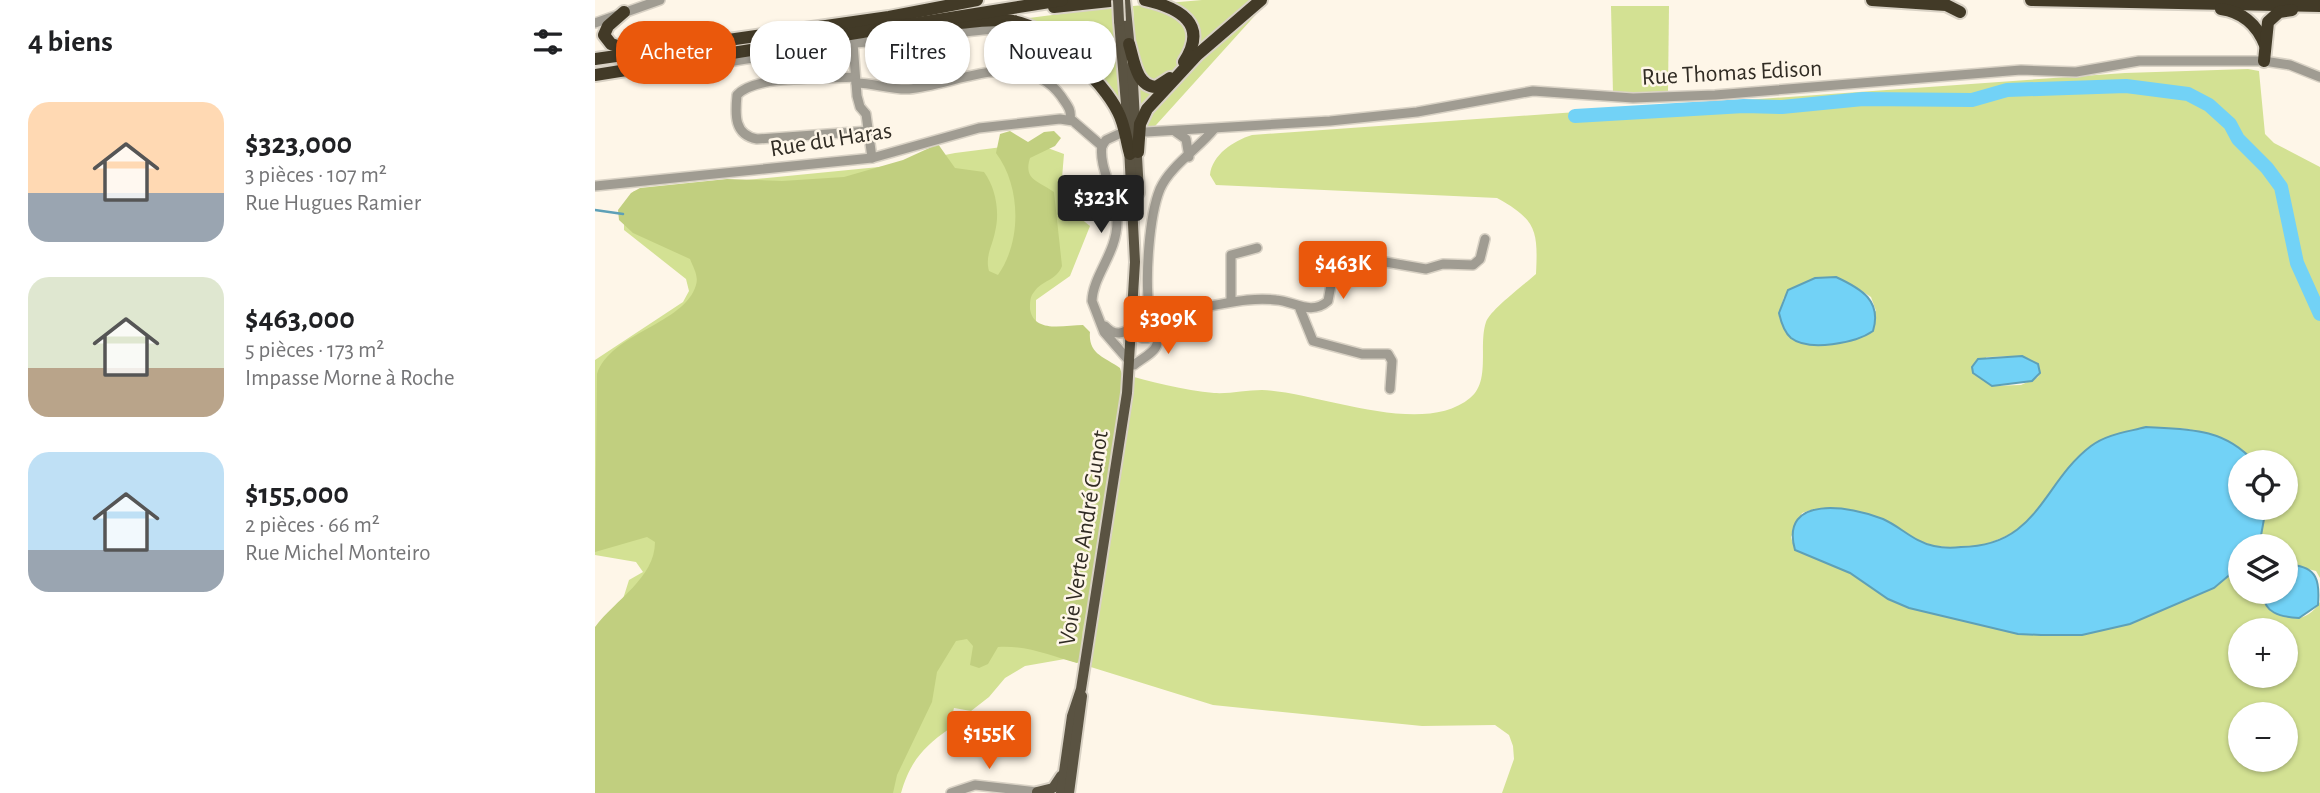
<!DOCTYPE html>
<html lang="fr">
<head>
<meta charset="utf-8">
<style>
  :root { --surface:#fff; --page:#f2f2f2; --text:#202124; --muted:#757577; --accent:#ea580c }
  body { margin:0; font-family:"Alegreya Sans",sans-serif; background:var(--page); color:var(--text); height:100vh; display:flex; flex-direction:column; font-size:26px; white-space:nowrap }
  * { box-sizing:border-box; margin:0 }
  p { font-size:23px; color:var(--muted) }
  .icon { flex:none; width:38px; height:38px; fill:none; stroke:currentColor; stroke-width:2; stroke-linecap:round; stroke-linejoin:round }
  .map { position:relative; flex:1; overflow:hidden }
  .side { display:flex; flex-direction:column; background:var(--surface); width:595px }
  .side>* { flex:none }
  .banner { position:absolute; left:21px; top:21px; width:665px; height:63px; display:flex; gap:14px }
  .controls { position:absolute; left:1633px; top:450px; display:grid; gap:14px }
  .controls a { display:grid; place-items:center; width:70px; height:70px; border-radius:50%; background:var(--surface); box-shadow:0 2px 5px #0004; font-size:35px }
  .price { position:absolute; translate:-50% -60px; padding:0 16px; border-radius:7px; background:var(--accent); color:#fff; font-size:23px; line-height:46px; filter:drop-shadow(0 2px 4px #0008) }
  .price::after { content:''; position:absolute; left:50%; top:42px; width:21px; height:16px; margin-left:-10px; background:inherit; clip-path:polygon(0 0,100% 0,50% 100%) }
  .price.active { background:#222; color:#fff }
  ul { padding:0; list-style:none }
  li { display:flex; align-items:center; gap:21px; height:175px; padding:0 28px }
  li span { display:grid; place-items:center; flex:none; width:196px; height:140px; border-radius:21px; color:#555 }
  li>.icon { margin-inline-start:auto }
  span .icon { width:84px; height:84px; fill:#fffc; stroke-width:1 }
  li b { font-size:30px }
  h2 { display:flex; justify-content:space-between; align-items:center; height:84px; padding:0 28px; font-size:30px }
  .tag { padding:0 24px; border-radius:28px; background:var(--surface); box-shadow:0 2px 5px #0004; font-size:24px; line-height:63px }
  .tag.active { background:var(--accent); color:#fff }
  main { display:flex; flex:1; min-height:0 }
  .map>svg:first-child { display:block }
  .green { fill:#d3e193; fill-rule:evenodd }
  .forest { fill:#c1cf7f }
  .water { fill:#72d2f6; stroke:#5ea0b7; stroke-width:2 }
  .lines { fill:none; stroke-linecap:round; stroke-linejoin:round }
  .stream { stroke:#5ea0b7; stroke-width:2.5 }
  .river { stroke:#72d2f6; stroke-width:14 }
  .minor-casing { stroke:#d9d2c5; stroke-width:12 }
  .major-casing { stroke:#d9d2c5; stroke-width:14 }
  .highway-casing { stroke:#d9d2c5; stroke-width:16 }
  .minor { stroke:#a09c92; stroke-width:9 }
  .major { stroke:#5a5342; stroke-width:10 }
  .highway { stroke:#423a27; stroke-width:12 }
  .major-bridge-casing { stroke:#d9d2c5; stroke-width:14; stroke-linecap:butt }
  .major-bridge { stroke:#5a5342; stroke-width:10 }
  .labels { text-anchor:middle; dominant-baseline:central; stroke-width:5; stroke-linejoin:round; paint-order:stroke }
  .street-label { font-size:24px; fill:#312c24; stroke:#fef6e8 }
</style>
</head>
<body>
<main>
<section class="side">
<h2>4 biens<svg class="icon" aria-label="filters" viewBox="0 0 24 24"><path d="M4 7h16M4 17h16"/><circle cx="9" cy="7" r="2"/><circle cx="15" cy="17" r="2"/></svg></h2>
<ul>
<li><span style="background:linear-gradient(#ffd9b3 65%,#9aa5b1 0)"><svg class="icon" aria-label="home" viewBox="0 0 24 24"><path d="M3 11l9-7 9 7M6 9v11h12V9"/></svg></span><div><b>$323,000</b><p>3 pièces · 107 m²</p><p>Rue Hugues Ramier</p></div></li>
<li><span style="background:linear-gradient(#dfe7d0 65%,#b9a48a 0)"><svg class="icon" aria-label="home" viewBox="0 0 24 24"><path d="M3 11l9-7 9 7M6 9v11h12V9"/></svg></span><div><b>$463,000</b><p>5 pièces · 173 m²</p><p>Impasse Morne à Roche</p></div></li>
<li><span style="background:linear-gradient(#bfe0f5 70%,#9aa5b1 0)"><svg class="icon" aria-label="home" viewBox="0 0 24 24"><path d="M3 11l9-7 9 7M6 9v11h12V9"/></svg></span><div><b>$155,000</b><p>2 pièces · 66 m²</p><p>Rue Michel Monteiro</p></div></li>
</ul>
</section>
<div class="map">
<svg width="1725" height="793" viewBox="0 0 1725 793">
  <rect width="100%" height="100%" fill="#fef6e8"/>
  <g class="green">
    <polygon points="607,0 674,0 543,145 525,23 539,21 538,6"/>
    <polygon points="1016,6 1074,6 1073,91 1018,94"/>
    <polygon points="520,7 528,115 520,94 505,79 426,19"/>
    <polygon points="436,50 439,64 410,65 411,51"/>
    <path d="M1653,69L1664,71L1670,134L1679,143L1725,167V578L1721,571L1697,565L1691,568L1690,546H1661L1665,541L1671,508H1690V462H1659L1645,448L1594,429L1551,427L1455,496L1442,513L1420,532L1392,544L1368,548L1339,546L1312,536L1290,520L1270,513L1219,509L1207,513L1196,537L1200,550L1255,573L1293,599L1314,608L1423,634L1446,635L1535,624L1619,588L1645,566V592H1669V599C1684,619 1709,628 1725,602V793H907L919,759L918,746L914,735L900,725L827,726L618,705L470,659L430,666L410,678L394,697L376,711L359,708L354,729C328,747 315,762 306,793H0L28,599L34,580L48,572L41,562L0,555V360L88,302L94,291L91,279L29,230V204L39,191L294,166L360,153L439,143L469,154L465,202L495,226L475,276L441,300V326C468,341 497,363 525,373C555,382 589,390 619,393C635,394 651,390 667,390C723,392 827,438 875,398C896,381 883,346 891,322C895,310 930,284 941,274C943,231 942,220 902,198L621,185L615,175C617,155 638,141 657,135L1530,73ZM1256,284L1276,297L1281,311C1261,322 1218,357 1196,338C1190,333 1187,321 1184,313L1189,297ZM1427,356L1445,373L1443,377L1426,385L1397,386L1391,357ZM1645,630H1690V676H1645ZM1645,714H1690V760H1645Z"/>
  </g>
  <path class="forest" d="M415,131L433,142L449,132L459,131L466,138L460,146L435,158C428,180 444,181 459,192L467,266C461,281 447,280 439,292C435,296 435,303 435,309C439,334 470,325 488,325L495,332C493,354 509,357 525,368L528,378L513,501L487,633V654L482,663C455,656 432,645 403,647L393,664L384,668L375,665L378,646L372,639L361,641L342,672L337,702L302,775L298,793H0V627C20,600 60,578 60,542L52,537L0,552L2,374C15,333 90,324 101,285C104,276 98,267 95,259L38,233L24,220L23,210L36,193L45,188L132,179L187,181L249,177L308,160L343,144L360,168L389,172C401,188 405,213 400,232C397,247 390,256 394,271L403,275C427,241 426,186 401,153L405,134Z"/>
  <g class="water">
    <path d="M1241,277C1267,289 1287,301 1278,331C1261,343 1214,352 1196,338C1189,332 1186,322 1184,313L1193,290L1220,278Z"/>
    <polygon points="1427,356 1443,364 1445,373 1437,381 1397,386 1378,373 1377,367 1383,359"/>
    <path d="M1551,427C1592,429 1630,428 1659,462H1645V508H1671L1665,541L1661,546H1645V566L1619,588L1535,624L1487,635H1446L1423,634L1314,608L1293,599L1255,573L1200,550C1184,494 1256,506 1288,519C1306,527 1319,542 1339,546C1348,548 1358,548 1366,547C1444,546 1447,483 1496,446C1512,434 1532,432 1551,427Z"/>
    <path d="M1697,565C1722,567 1725,581 1723,605L1704,618C1686,617 1667,613 1669,592H1690L1691,568Z"/>
  </g>
  <g class="lines">
    <polyline class="stream" points="0,210 28,214"/>
    <polyline class="river" points="980,116 1149,106 1187,107 1268,99 1377,100 1412,90 1531,86 1593,94 1614,105 1635,124 1643,139 1672,168 1686,187 1702,263 1725,314"/>
    <defs>
      <g id="minor">
        <polyline points="0,23 65,0"/>
        <polyline points="258,43 262,96 265,107 271,114 277,158"/>
        <path d="M47,76L232,46L408,28C440,31 446,46 446,77"/>
        <path d="M260,77C233,79 161,74 142,95C140,115 139,135 162,139L274,131"/>
        <path d="M261,83C279,83 296,90 314,89C361,85 429,46 466,96C471,104 477,109 475,119"/>
        <polyline points="551,132 735,121 822,112 938,91 1038,98 1120,95 1426,70 1481,72 1544,61 1669,61 1695,65 1725,77"/>
        <polyline points="581,132 591,139 594,157"/>
        <path d="M507,146C503,168 523,196 522,222C522,253 498,275 497,301L509,332L535,362"/>
        <polyline points="507,146 511,140 524,134"/>
        <polyline points="0,186 277,158 384,128 465,119 478,121 507,146"/>
        <polyline points="636,301 636,255 662,248"/>
        <path d="M554,305C572,305 592,310 609,307C634,303 656,297 681,300C699,301 716,316 733,301L741,258L756,256L831,269L848,264L878,265L885,259L890,239"/>
        <polyline points="705,309 718,341 767,354 793,354 797,361 795,389"/>
        <path d="M510,326C519,336 529,335 538,325"/>
        <polyline points="542,332 547,338 553,338 560,328"/>
        <path d="M539,365C546,359 560,353 562,344C565,332 556,318 554,307C550,277 554,216 565,189C575,166 604,148 619,129"/>
        <polyline points="356,793 380,785 442,792"/>
      </g>
      <g id="major">
        <polyline points="530,0 535,49"/>
        <polyline points="524,21 533,128"/>
        <polyline points="537,65 544,193"/>
        <polyline points="442,792 458,788 466,776"/>
        <polyline points="466,793 477,716 486,689 532,393 540,262 534,148"/>
        <polyline points="474,793 487,696"/>
      </g>
      <g id="highway">
        <path d="M550,0C585,8 614,24 589,62"/>
        <polyline points="1277,0 1351,5 1365,12"/>
        <polyline points="1436,0 1725,6"/>
        <polyline points="459,7 524,0"/>
        <path d="M1626,9C1648,12 1662,25 1670,45"/>
        <polyline points="29,12 13,26 9,35 16,44 37,51"/>
        <path d="M364,23C381,22 401,18 418,21C452,26 509,82 523,112C530,125 531,141 535,154"/>
        <path d="M534,44C539,60 541,86 561,87L575,78"/>
        <polyline points="0,59 294,17 382,0"/>
        <polyline points="1669,61 1673,22 1684,12 1697,10"/>
        <polyline points="0,75 467,0"/>
        <polyline points="543,152 545,124 552,109 602,55 666,0"/>
      </g>
    </defs>
    <use href="#minor" class="minor-casing"/>
    <use href="#major" class="major-casing"/>
    <use href="#highway" class="highway-casing"/>
    <use href="#minor" class="minor"/>
    <use href="#major" class="major"/>
    <use href="#highway" class="highway"/>
    <defs>
      <polyline id="major-bridge" points="523,0 524,21"/>
    </defs>
    <use href="#major-bridge" class="major-bridge-casing"/>
    <use href="#major-bridge" class="major-bridge"/>
  </g>
  <g class="labels">
    <g class="street-label">
      <text transform="translate(1137 73) rotate(-3)">Rue Thomas Edison</text>
      <text transform="translate(236 140) rotate(-9)">Rue du Haras</text>
      <text transform="translate(489 538) rotate(-81)">Voie Verte André Gunot</text>
    </g>
  </g>
</svg>
<div class="controls">
<a><svg class="icon" aria-label="locate" viewBox="0 0 24 24"><circle cx="12" cy="12" r="6"/><path d="M12 2v4M12 18v4M2 12h4M18 12h4"/></svg></a>
<a><svg class="icon" aria-label="layers" viewBox="0 0 24 24"><path d="M12 4l9 5-9 5-9-5zM3 14l9 5 9-5"/></svg></a>
<a>+</a>
<a>−</a>
</div>
<b class="price active" style="left:506px;top:235px">$323K</b>
<b class="price" style="left:748px;top:301px">$463K</b>
<b class="price" style="left:573px;top:356px">$309K</b>
<b class="price" style="left:394px;top:771px">$155K</b>
<div class="banner">
<a class="tag active">Acheter</a>
<a class="tag">Louer</a>
<a class="tag">Filtres</a>
<a class="tag">Nouveau</a>
</div>
</div>
</main>
</body>
</html>
